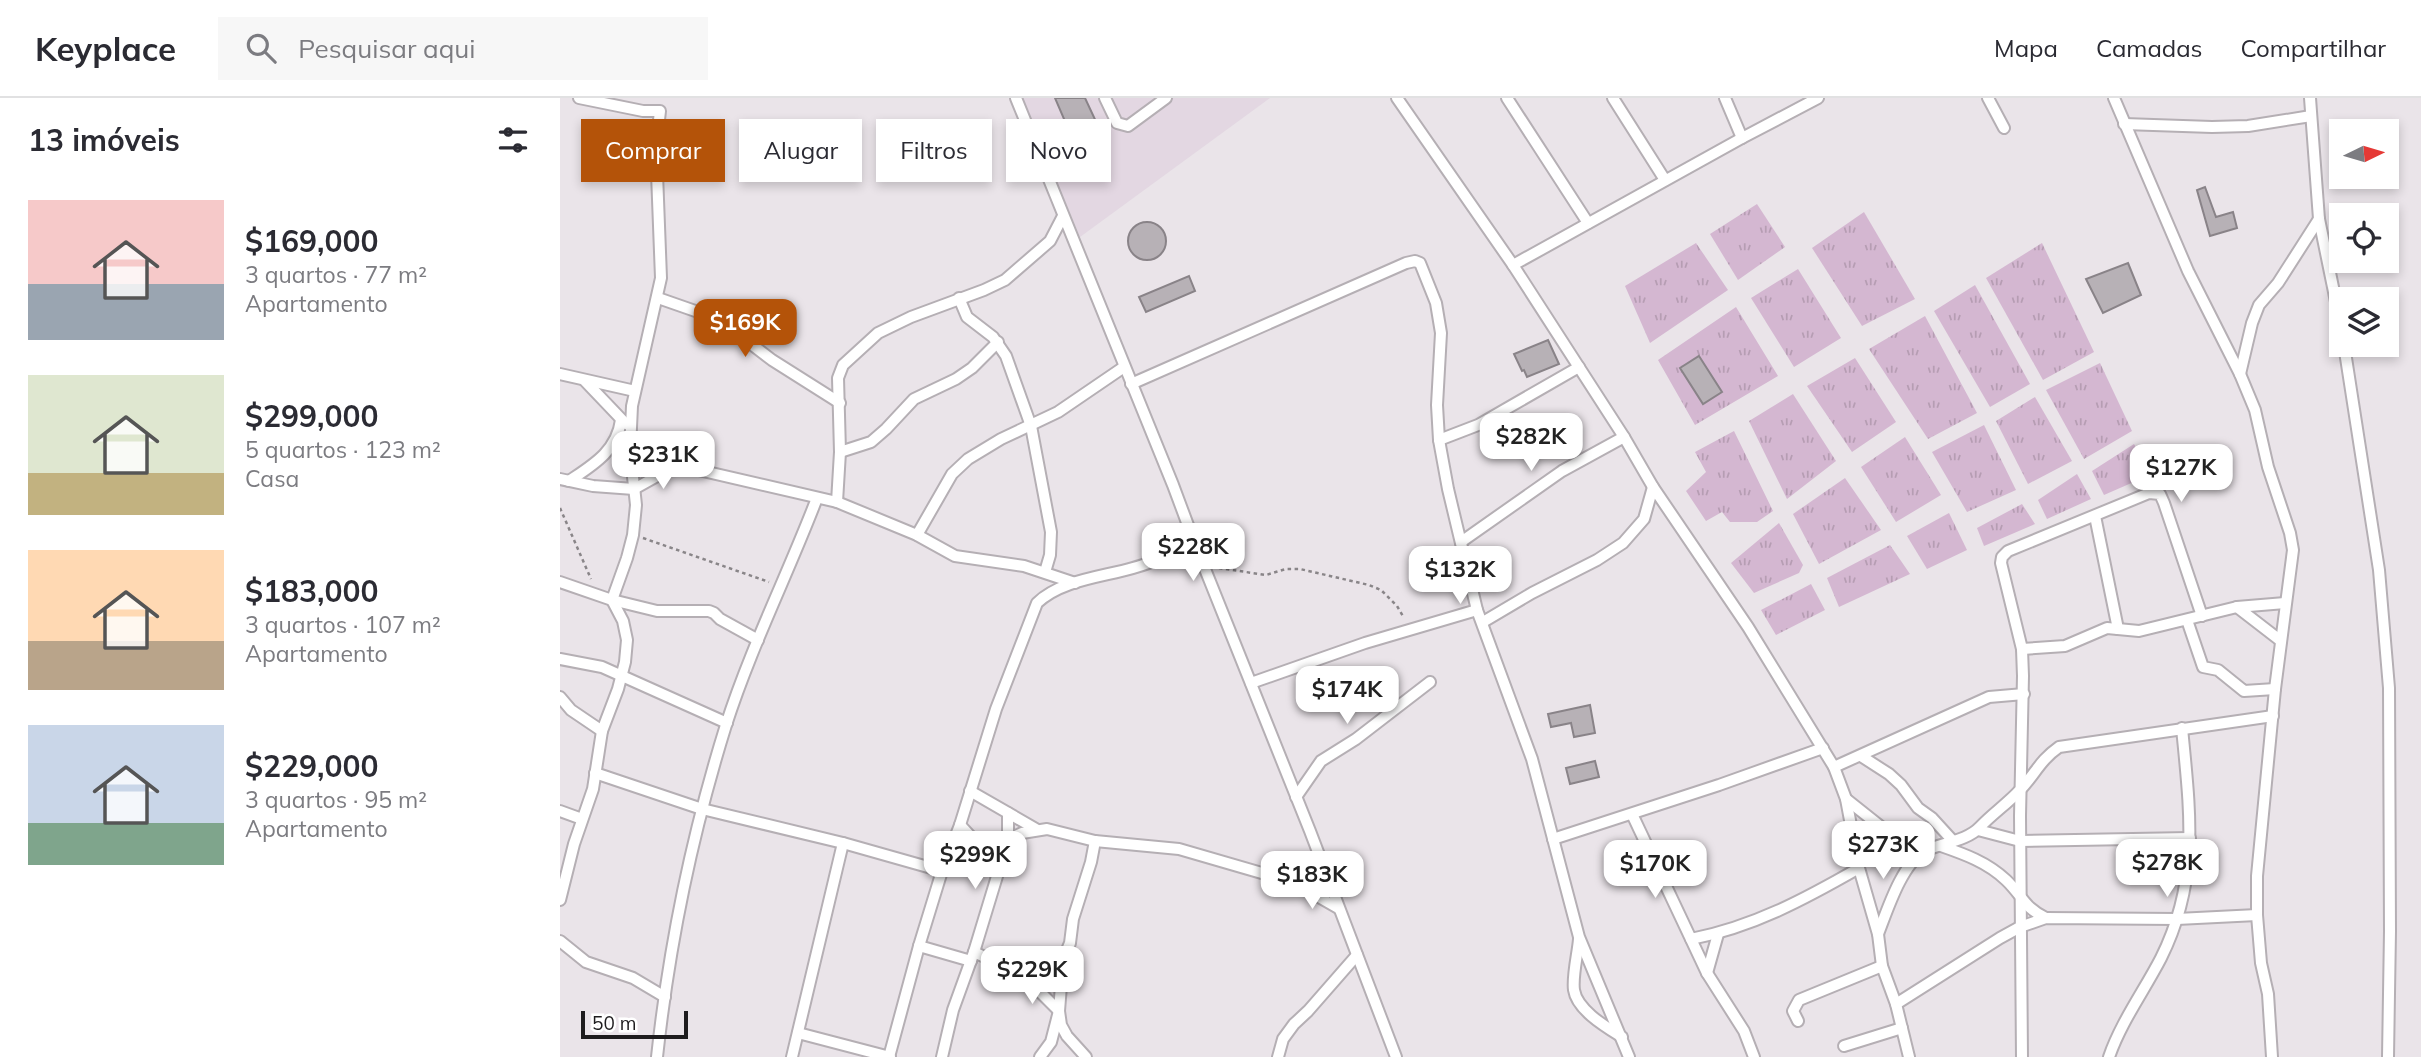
<!DOCTYPE html>
<html lang="pt">
<head>
<meta charset="utf-8">
<style>
  :root { --surface:#fff; --page:#f7f7f7; --text:#2b2b33; --muted:#7c7c81; --line:#e1e1e2; --accent:#b45309 }
  body { margin:0; font-family:Mulish,sans-serif; background:var(--page); color:var(--text); height:100vh; display:flex; flex-direction:column; font-size:26px; white-space:nowrap }
  * { box-sizing:border-box; margin:0 }
  p { font-size:23px; color:var(--muted) }
  .icon { flex:none; width:38px; height:38px; fill:none; stroke:currentColor; stroke-width:2; stroke-linecap:round; stroke-linejoin:round }
  .map { position:relative; flex:1; overflow:hidden }
  .drawer { display:flex; flex-direction:column; background:var(--surface); width:560px }
  .drawer>* { flex:none }
  .hud { position:absolute; left:21px; top:21px; width:665px; height:63px; display:flex; gap:14px }
  .needle { width:46px; rotate:85deg }
  .tools { position:absolute; left:1769px; top:21px; display:grid; gap:14px }
  .tools a { display:grid; place-items:center; width:70px; height:70px; border-radius:0px; background:var(--surface); box-shadow:0 4px 10px #0003; font-size:35px }
  .scale { position:absolute; left:21px; bottom:18px; width:107px; box-sizing:border-box; padding-left:7px; border:4px solid #1e1c1e; border-top:0; font-size:19px; line-height:24px; white-space:nowrap; color:#1e1c1e; -webkit-text-stroke:5px #fff; paint-order:stroke }
  .price { position:absolute; translate:-50% -60px; padding:0 16px; border-radius:14px; background:#fff; color:#222; font-size:23px; line-height:46px; filter:drop-shadow(0 2px 4px #0008) }
  .price::after { content:''; position:absolute; left:50%; top:42px; width:21px; height:16px; margin-left:-10px; background:inherit; clip-path:polygon(0 0,100% 0,50% 100%) }
  .price.active { background:var(--accent); color:#fff }
  ul { padding:0; list-style:none }
  li { display:flex; align-items:center; gap:21px; height:175px; padding:0 28px }
  li span { display:grid; place-items:center; flex:none; width:196px; height:140px; border-radius:0px; color:#555 }
  li>.icon { margin-inline-start:auto }
  span .icon { width:84px; height:84px; fill:#fffc; stroke-width:1 }
  li b { font-size:30px }
  h2 { display:flex; justify-content:space-between; align-items:center; height:84px; padding:0 28px; font-size:30px }
  .pill { padding:0 24px; border-radius:0px; background:var(--surface); box-shadow:0 4px 10px #0003; font-size:24px; line-height:63px }
  .pill.active { background:var(--accent); color:#fff }
  header { display:flex; align-items:center; gap:42px; box-sizing:border-box; height:98px; padding:0 35px; background:var(--surface); border-bottom:2px solid var(--line) }
  header strong { font-size:33px }
  nav { display:flex; gap:38px; margin-inline-start:auto; font-size:24px }
  .search { width:490px; height:63px; background:var(--page); display:flex; align-items:center; gap:18px; box-sizing:border-box; padding:0 24px; border-radius:0px; color:var(--muted); font-size:26px }
  main { display:flex; flex:1; min-height:0 }
  .map>svg:first-child { display:block }
  .built { fill:#e3d7e2 }
  .grass { fill:url(#grass-tufts); fill-rule:evenodd }
  .building { fill:#b7b1b6; stroke:#898388; stroke-width:2 }
  .lines { fill:none; stroke-linecap:round; stroke-linejoin:round }
  .street-casing { stroke:#b5afb4; stroke-width:14 }
  .path { stroke:#898588; stroke-width:2.5; stroke-dasharray:3.5 3.5; stroke-linecap:butt }
  .street { stroke:#fff; stroke-width:10 }
</style>
</head>
<body>
<header>
<strong>Keyplace</strong>
<div class="search"><svg class="icon" aria-label="search" viewBox="0 0 24 24"><circle cx="10" cy="10" r="6"/><path d="M15 15l6 6"/></svg>Pesquisar aqui</div>
<nav><a>Mapa</a><a>Camadas</a><a>Compartilhar</a></nav>
</header>
<main>
<section class="drawer">
<h2>13 imóveis<svg class="icon" aria-label="filters" viewBox="0 0 24 24"><path d="M4 7h16M4 17h16"/><circle cx="9" cy="7" r="2"/><circle cx="15" cy="17" r="2"/></svg></h2>
<ul>
<li><span style="background:linear-gradient(#f6c9c9 60%,#9aa5b1 0)"><svg class="icon" aria-label="home" viewBox="0 0 24 24"><path d="M3 11l9-7 9 7M6 9v11h12V9"/></svg></span><div><b>$169,000</b><p>3 quartos · 77 m²</p><p>Apartamento</p></div></li>
<li><span style="background:linear-gradient(#dfe7d0 70%,#c2b280 0)"><svg class="icon" aria-label="home" viewBox="0 0 24 24"><path d="M3 11l9-7 9 7M6 9v11h12V9"/></svg></span><div><b>$299,000</b><p>5 quartos · 123 m²</p><p>Casa</p></div></li>
<li><span style="background:linear-gradient(#ffd9b3 65%,#b9a48a 0)"><svg class="icon" aria-label="home" viewBox="0 0 24 24"><path d="M3 11l9-7 9 7M6 9v11h12V9"/></svg></span><div><b>$183,000</b><p>3 quartos · 107 m²</p><p>Apartamento</p></div></li>
<li><span style="background:linear-gradient(#c9d6e8 70%,#7fa58c 0)"><svg class="icon" aria-label="home" viewBox="0 0 24 24"><path d="M3 11l9-7 9 7M6 9v11h12V9"/></svg></span><div><b>$229,000</b><p>3 quartos · 95 m²</p><p>Apartamento</p></div></li>
</ul>
</section>
<div class="map">
<svg width="1861" height="959" viewBox="0 0 1861 959">
  <defs>
    <pattern id="grass-tufts" width="24" height="20" patternUnits="userSpaceOnUse" patternTransform="scale(1.75)"><rect width="24" height="20" fill="#d4b7d1"/><path d="M3 7l-1-3M5 7V3M7 7l1-3M15 17l-1-3M17 17v-4M19 17l1-3" fill="none" stroke="#b69db3"/></pattern>
  </defs>
  <rect width="100%" height="100%" fill="#eae4e9"/>
  <polygon class="built" points="462,0 710,0 520,139"/>
  <g class="grass">
    <polygon points="1197,106 1225,149 1178,182 1150,136"/>
    <polygon points="1304,114 1355,201 1302,228 1252,150"/>
    <polygon points="1136,145 1168,192 1090,245 1065,188"/>
    <polygon points="1482,145 1534,254 1483,282 1426,180"/>
    <polygon points="1238,171 1281,240 1234,269 1191,200"/>
    <polygon points="1415,187 1470,286 1430,309 1374,213"/>
    <path d="M1176,209L1218,278L1135,327L1098,262ZM1139,258L1162,294L1143,306L1120,270Z"/>
    <polygon points="1365,218 1417,315 1368,341 1309,251"/>
    <polygon points="1295,260 1336,324 1292,354 1247,288"/>
    <polygon points="1540,265 1572,333 1524,361 1486,292"/>
    <polygon points="1233,296 1276,363 1227,401 1189,323"/>
    <polygon points="1475,299 1512,363 1468,386 1436,323"/>
    <polygon points="1424,327 1456,392 1407,414 1372,354"/>
    <polygon points="1174,333 1213,413 1197,424 1170,424 1162,414 1146,423 1126,393 1146,374 1135,354"/>
    <polygon points="1345,339 1381,397 1336,424 1301,369"/>
    <polygon points="1574,346 1592,376 1544,397 1532,373"/>
    <polygon points="1517,376 1531,401 1487,421 1478,402"/>
    <polygon points="1285,380 1321,432 1259,466 1233,416"/>
    <polygon points="1462,406 1475,426 1424,448 1417,430"/>
    <polygon points="1389,415 1407,452 1367,471 1347,438"/>
    <polygon points="1219,425 1243,467 1239,475 1194,495 1171,465"/>
    <polygon points="1330,447 1350,476 1279,509 1267,480"/>
    <polygon points="1251,486 1265,512 1216,537 1201,512"/>
  </g>
  <g class="building">
    <polygon points="495,0 525,0 539,30 513,42"/>
    <polygon points="1645,89 1656,119 1673,114 1677,130 1650,138 1637,92"/>
    <circle cx="587" cy="143" r="19"/>
    <polygon points="1568,165 1581,197 1543,215 1526,181"/>
    <polygon points="629,178 635,193 586,214 579,199"/>
    <polygon points="988,242 999,266 967,279 964,272 962,273 954,256"/>
    <polygon points="1139,258 1162,294 1143,306 1120,270"/>
    <polygon points="1030,607 1035,635 1014,639 1011,625 991,629 988,616"/>
    <polygon points="1035,663 1039,679 1010,686 1006,670"/>
  </g>
  <g class="lines">
    <defs>
      <g id="street">
        <polyline points="19,0 83,13 100,13 96,49 101,180 72,308 70,351 76,407 73,437 67,460 52,502"/>
        <polyline points="456,0 613,387 635,446 750,733 836,959"/>
        <polyline points="545,0 557,25 568,28 606,0"/>
        <polyline points="837,0 953,167 1064,339 1093,389 1188,529 1274,669 1286,701 1299,770 1318,836 1322,868 1336,906 1349,959"/>
        <polyline points="947,0 1028,125"/>
        <polyline points="1053,0 1105,82"/>
        <polyline points="1165,0 1182,40"/>
        <polyline points="1428,0 1444,30"/>
        <polyline points="1554,0 1628,173 1680,276 1695,312 1708,369 1730,435 1733,452 1715,591 1697,778 1697,817 1701,865 1708,896 1712,959"/>
        <polyline points="1750,0 1759,121 1782,233"/>
        <polyline points="1564,26 1652,29 1688,28 1751,18"/>
        <polyline points="953,167 1182,40 1258,0"/>
        <polyline points="98,200 141,215 169,229 212,262 280,305"/>
        <polyline points="399,200 407,219 433,239 446,258 471,328 491,434 490,457 485,474"/>
        <polyline points="1784,247 1819,472 1829,590 1830,833 1828,959"/>
        <polyline points="0,276 75,293"/>
        <polyline points="1680,276 1692,225 1699,207 1718,185 1759,121"/>
        <polyline points="25,283 66,326"/>
        <polyline points="571,286 846,165 855,163 860,165 876,205 881,235 877,307 879,342 888,391 917,512 972,661 1019,839 1069,959"/>
        <polyline points="879,342 918,327 1019,269"/>
        <polyline points="70,351 117,367 277,404 357,437 395,458 464,468 515,485"/>
        <polyline points="280,354 311,344 326,331 354,301 396,281 412,270 438,244"/>
        <polyline points="0,381 33,388 74,391 117,367"/>
        <path d="M9,383C33,367 57,353 61,322"/>
        <polyline points="277,404 280,354 278,280 283,267 318,235 351,219 424,192 445,182 490,143 503,118"/>
        <polyline points="1535,418 1558,531"/>
        <polyline points="357,437 392,376 408,361 441,341 498,314 564,269"/>
        <polyline points="901,444 1002,373 1064,339"/>
        <polyline points="0,484 52,502 97,513 149,513 154,515 160,521 198,542"/>
        <polyline points="1677,509 1721,543"/>
        <polyline points="1627,522 1643,569 1658,572 1684,593 1715,591"/>
        <polyline points="923,524 972,495 1037,462 1063,445 1084,421 1093,389"/>
        <polyline points="1462,551 1505,548 1547,530 1579,533 1677,509 1725,505"/>
        <polyline points="0,561 42,569 167,625"/>
        <polyline points="691,585 805,545 917,512"/>
        <polyline points="0,599 11,612 42,633"/>
        <polyline points="1301,658 1329,676 1341,687 1358,710 1372,720 1393,743"/>
        <polyline points="1274,669 1429,599 1464,596"/>
        <polyline points="35,675 142,711 283,745 382,773"/>
        <polyline points="410,693 476,731"/>
        <polyline points="736,699 761,663 796,641 870,584"/>
        <polyline points="1286,701 1330,736 1364,753"/>
        <polyline points="0,713 22,721"/>
        <polyline points="1072,716 1147,875 1184,933 1194,959"/>
        <polyline points="400,727 424,753"/>
        <polyline points="1418,732 1460,743 1630,740"/>
        <polyline points="993,741 1159,687 1263,650"/>
        <path d="M1381,748C1404,756 1427,764 1446,782C1462,797 1464,810 1486,820"/>
        <polyline points="389,755 424,753 462,735 487,731 535,743 619,751 712,778 743,790 778,810"/>
        <polyline points="743,790 762,765"/>
        <polyline points="0,802 14,746 33,691 42,633 58,591 65,564 67,542 63,523 52,502"/>
        <path d="M1318,836C1327,813 1342,765 1365,753C1381,745 1407,743 1420,729C1432,716 1447,706 1459,693C1475,677 1479,663 1499,649L1713,618"/>
        <path d="M1019,841C1018,855 1012,878 1014,892C1017,912 1046,929 1062,939"/>
        <path d="M1131,841C1193,829 1245,801 1299,770"/>
        <polyline points="0,843 26,864 73,880 105,899"/>
        <polyline points="359,848 411,863"/>
        <polyline points="414,854 452,872 471,885 499,913 501,927 507,938 526,959"/>
        <polyline points="1147,875 1158,836"/>
        <polyline points="1336,906 1440,840 1460,829 1486,820 1617,821 1697,817"/>
        <polyline points="1238,923 1233,913 1239,902 1322,868"/>
        <polyline points="238,935 330,959"/>
        <polyline points="1284,948 1342,930"/>
        <path d="M97,959C109,848 133,733 166,627C191,549 228,476 257,400"/>
        <polyline points="232,959 283,745"/>
        <path d="M329,959L359,848L382,773L400,727L436,611L477,505C501,482 542,479 573,470C595,464 614,455 635,446"/>
        <polyline points="382,959 393,912 414,854 448,742 448,715"/>
        <polyline points="480,959 491,944 499,913 503,862 510,845 513,821 531,764 535,743"/>
        <polyline points="718,959 723,941 734,926 748,913 797,857"/>
        <polyline points="1462,959 1460,718 1463,578 1462,551 1441,465 1442,459 1448,453 1589,395 1600,396 1604,405 1642,518"/>
        <path d="M1549,959C1561,924 1584,893 1601,860C1640,782 1630,714 1622,630"/>
      </g>
    </defs>
    <use href="#street" class="street-casing"/>
    <g class="path">
      <polyline points="0,410 31,481"/>
      <polyline points="83,440 209,484"/>
      <polyline points="659,470 706,477 726,471 740,471 809,487 821,492 837,508 844,520"/>
    </g>
    <use href="#street" class="street"/>
  </g>
</svg>
<div class="tools">
<a><svg class="needle" viewBox="-14 -14 28 28"><path d="M0-13l5 13h-10z" fill="#e53935"/><path d="M0 13l5-13h-10z" fill="#7c7c81"/></svg></a>
<a><svg class="icon" aria-label="locate" viewBox="0 0 24 24"><circle cx="12" cy="12" r="6"/><path d="M12 2v4M12 18v4M2 12h4M18 12h4"/></svg></a>
<a><svg class="icon" aria-label="layers" viewBox="0 0 24 24"><path d="M12 4l9 5-9 5-9-5zM3 14l9 5 9-5"/></svg></a>
</div>
<div class="scale">50 m</div>
<b class="price active" style="left:185px;top:261px">$169K</b>
<b class="price" style="left:971px;top:375px">$282K</b>
<b class="price" style="left:103px;top:393px">$231K</b>
<b class="price" style="left:1621px;top:406px">$127K</b>
<b class="price" style="left:633px;top:485px">$228K</b>
<b class="price" style="left:900px;top:508px">$132K</b>
<b class="price" style="left:787px;top:628px">$174K</b>
<b class="price" style="left:1323px;top:783px">$273K</b>
<b class="price" style="left:415px;top:793px">$299K</b>
<b class="price" style="left:1607px;top:801px">$278K</b>
<b class="price" style="left:1095px;top:802px">$170K</b>
<b class="price" style="left:752px;top:813px">$183K</b>
<b class="price" style="left:472px;top:908px">$229K</b>
<div class="hud">
<a class="pill active">Comprar</a>
<a class="pill">Alugar</a>
<a class="pill">Filtros</a>
<a class="pill">Novo</a>
</div>
</div>
</main>
</body>
</html>
